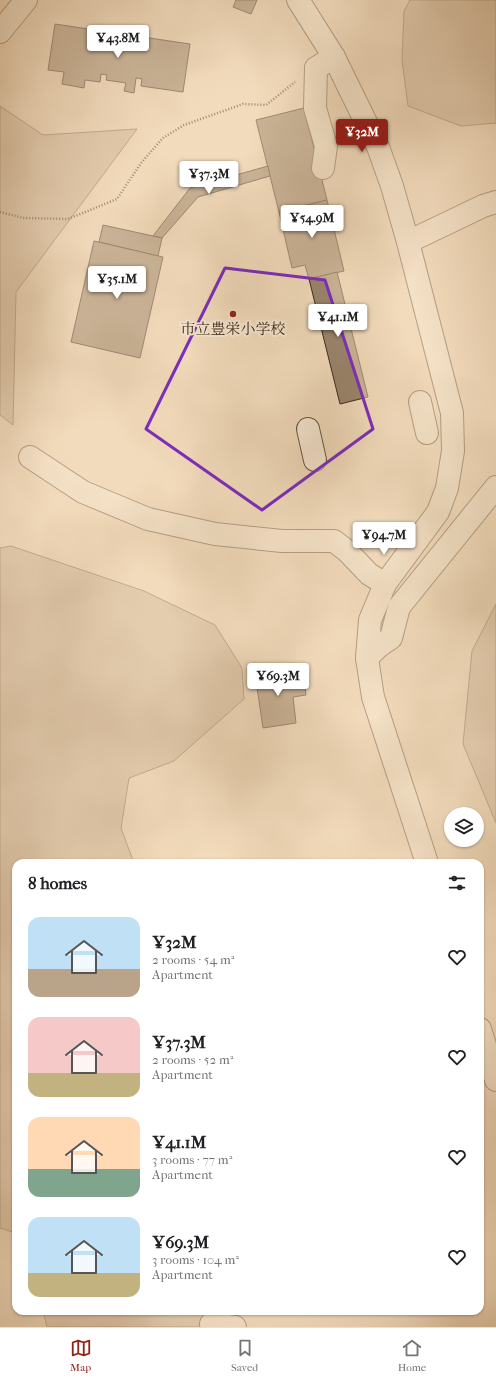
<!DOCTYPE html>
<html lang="en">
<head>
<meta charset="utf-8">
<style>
  :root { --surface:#fff; --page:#f2f2f2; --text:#202124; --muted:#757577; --line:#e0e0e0; --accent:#8f2418 }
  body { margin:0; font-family:"IM FELL French Canon","Noto Serif JP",serif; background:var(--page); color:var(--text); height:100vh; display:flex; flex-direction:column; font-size:15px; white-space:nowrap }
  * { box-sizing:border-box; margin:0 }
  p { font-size:13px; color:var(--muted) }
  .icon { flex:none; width:22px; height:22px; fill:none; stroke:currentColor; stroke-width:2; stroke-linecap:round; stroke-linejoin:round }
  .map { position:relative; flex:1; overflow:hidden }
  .panel { position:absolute; left:12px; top:859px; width:472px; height:456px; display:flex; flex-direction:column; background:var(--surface); border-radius:12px; box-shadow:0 1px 3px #0004 }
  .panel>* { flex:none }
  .controls { position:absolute; left:444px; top:807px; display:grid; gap:8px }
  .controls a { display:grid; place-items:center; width:40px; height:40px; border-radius:50%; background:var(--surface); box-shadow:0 1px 3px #0004; font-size:20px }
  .price { position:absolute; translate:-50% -34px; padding:0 9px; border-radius:4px; background:#fff; color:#222; font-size:13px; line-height:26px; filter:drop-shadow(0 1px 2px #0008) }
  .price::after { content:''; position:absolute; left:50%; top:24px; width:12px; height:9px; margin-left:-6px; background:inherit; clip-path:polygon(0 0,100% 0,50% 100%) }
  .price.on { background:var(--accent); color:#fff }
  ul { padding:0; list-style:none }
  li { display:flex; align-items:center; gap:12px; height:100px; padding:0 16px }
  li span { display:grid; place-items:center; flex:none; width:112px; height:80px; border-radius:12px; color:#555 }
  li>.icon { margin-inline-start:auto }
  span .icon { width:48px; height:48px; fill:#fffc; stroke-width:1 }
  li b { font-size:17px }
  h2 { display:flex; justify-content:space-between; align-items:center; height:48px; padding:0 16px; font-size:17px }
  .menu { display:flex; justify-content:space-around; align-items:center; height:56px; border-top:1px solid var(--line); background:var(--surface); font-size:11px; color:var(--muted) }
  .menu a { display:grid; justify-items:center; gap:2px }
  .menu .on { color:var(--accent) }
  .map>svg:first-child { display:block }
  .green { fill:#d3bda0; stroke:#87725c }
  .building { fill:#9a856e; stroke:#3b2819 }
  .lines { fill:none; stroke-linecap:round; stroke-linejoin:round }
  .minor-casing { stroke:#695542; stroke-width:24 }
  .path { stroke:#3b2819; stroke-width:2.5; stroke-dasharray:1 2; stroke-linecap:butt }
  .minor { stroke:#f7e8d3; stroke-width:22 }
  .marked { fill:none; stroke:#7b2cbf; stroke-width:3; stroke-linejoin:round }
  .poi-dot { fill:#8f2418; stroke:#f7e8d3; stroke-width:1.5 }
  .labels { text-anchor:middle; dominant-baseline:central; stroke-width:4; stroke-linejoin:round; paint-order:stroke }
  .poi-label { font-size:15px; fill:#3b2819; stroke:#f7e8d3 }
</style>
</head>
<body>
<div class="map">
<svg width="496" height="1327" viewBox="0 0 496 1327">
  <rect width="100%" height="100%" fill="#f2dbbc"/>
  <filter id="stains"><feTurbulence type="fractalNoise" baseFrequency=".005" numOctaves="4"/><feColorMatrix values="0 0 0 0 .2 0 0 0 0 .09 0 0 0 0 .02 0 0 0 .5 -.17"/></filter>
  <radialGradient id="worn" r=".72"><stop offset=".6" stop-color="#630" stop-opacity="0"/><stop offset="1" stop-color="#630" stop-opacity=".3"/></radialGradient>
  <g class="green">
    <polygon points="410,0 496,0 496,123 461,126 408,106 402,60 404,11"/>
    <polygon points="0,106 43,135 137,129 16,292 13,425 0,415"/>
    <polygon points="11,546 144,591 215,625 242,668 244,699 174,761 129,778 121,828 134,863 16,863 16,1237 13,1232 0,1228 0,548"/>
    <polygon points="496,604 496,823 463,744 472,651"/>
    <polygon points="43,1311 237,1311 240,1327 47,1327"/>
  </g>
  <g class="building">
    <polygon points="236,0 257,0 251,14 233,7"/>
    <polygon points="55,24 190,44 183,92 141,86 142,79 136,78 134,93 124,91 126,83 106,80 107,75 101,74 100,82 85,80 84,88 62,84 64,72 48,70"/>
    <polygon points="304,108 327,200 279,212 256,120"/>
    <polygon points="268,166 270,176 198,197 162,238 153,236 190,188"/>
    <polygon points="327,200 344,271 309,279 305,265 292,268 279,212"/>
    <polygon points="103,225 162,238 158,256 99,242"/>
    <polygon points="94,241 163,257 140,358 71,342"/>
    <polygon points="337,272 368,397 340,404 309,279"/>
    <polygon points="289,669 290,681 304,679 306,695 293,697 296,723 263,728 255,674"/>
  </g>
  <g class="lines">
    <defs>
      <g id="minor">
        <polyline points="298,0 334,57 378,147 392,186 408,242 452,413 453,451 447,488 438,512 385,584 370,620 367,658 373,697 427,863"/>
        <polyline points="0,32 26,0"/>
        <polyline points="323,168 326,146 315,108 316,68 334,57"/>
        <polyline points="408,242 483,206 496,202"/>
        <polyline points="420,402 427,433"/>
        <polyline points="308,429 315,460"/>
        <polyline points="30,457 83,492 148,519 215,534 282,541 334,541 347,551 369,574 385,584"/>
        <polyline points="367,658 379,646 391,638 399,607 496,487"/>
        <polyline points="480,1029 496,1080"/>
        <polyline points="211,1324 235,1327"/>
      </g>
    </defs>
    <use href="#minor" class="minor-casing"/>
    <polyline class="path" points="0,212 24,218 68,219 117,199 141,163 163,138 184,125 243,104 266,105 295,82"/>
    <use href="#minor" class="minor"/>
  </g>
  <path d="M0 0H496V1327H0ZM225,268L325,280L373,429L262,510L146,429Z" fill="#f2dbbc" fill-opacity=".55" fill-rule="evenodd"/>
  <path class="marked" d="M225,268L325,280L373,429L262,510L146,429Z"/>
  <circle class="poi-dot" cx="233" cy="314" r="4"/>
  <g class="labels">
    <g class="poi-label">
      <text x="233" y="329">市立豊栄小学校</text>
    </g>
  </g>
  <rect width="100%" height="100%" filter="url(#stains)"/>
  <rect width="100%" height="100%" fill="url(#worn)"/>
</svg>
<div class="controls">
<a><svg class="icon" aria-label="layers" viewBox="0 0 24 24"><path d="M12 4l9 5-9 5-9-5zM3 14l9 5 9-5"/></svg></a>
</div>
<b class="price" style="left:118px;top:59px">¥43.8M</b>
<b class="price on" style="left:362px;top:153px">¥32M</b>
<b class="price" style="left:209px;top:195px">¥37.3M</b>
<b class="price" style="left:312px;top:239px">¥54.9M</b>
<b class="price" style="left:117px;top:300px">¥35.1M</b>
<b class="price" style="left:338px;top:338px">¥41.1M</b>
<b class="price" style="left:384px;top:556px">¥94.7M</b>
<b class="price" style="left:278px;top:697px">¥69.3M</b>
<section class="panel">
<h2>8 homes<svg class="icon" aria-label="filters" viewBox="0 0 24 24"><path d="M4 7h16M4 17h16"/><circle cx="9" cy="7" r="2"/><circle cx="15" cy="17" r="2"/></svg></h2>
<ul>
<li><span style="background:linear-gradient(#bfe0f5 65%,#b9a48a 0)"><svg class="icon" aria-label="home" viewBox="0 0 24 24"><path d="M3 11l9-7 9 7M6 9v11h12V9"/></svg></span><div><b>¥32M</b><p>2 rooms · 54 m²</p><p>Apartment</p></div><svg class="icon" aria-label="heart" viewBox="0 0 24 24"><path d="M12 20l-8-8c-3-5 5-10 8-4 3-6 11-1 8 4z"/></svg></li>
<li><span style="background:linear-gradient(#f6c9c9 70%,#c2b280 0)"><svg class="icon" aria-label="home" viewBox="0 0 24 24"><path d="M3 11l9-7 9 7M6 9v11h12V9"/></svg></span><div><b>¥37.3M</b><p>2 rooms · 52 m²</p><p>Apartment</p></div><svg class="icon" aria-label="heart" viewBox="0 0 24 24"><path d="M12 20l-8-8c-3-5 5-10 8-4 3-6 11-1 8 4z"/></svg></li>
<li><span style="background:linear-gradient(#ffd9b3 65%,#7fa58c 0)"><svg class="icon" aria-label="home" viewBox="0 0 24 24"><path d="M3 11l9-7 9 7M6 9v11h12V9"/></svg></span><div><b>¥41.1M</b><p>3 rooms · 77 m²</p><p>Apartment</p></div><svg class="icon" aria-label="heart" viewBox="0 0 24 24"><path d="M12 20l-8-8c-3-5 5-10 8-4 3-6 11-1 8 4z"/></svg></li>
<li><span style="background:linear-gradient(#bfe0f5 70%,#c2b280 0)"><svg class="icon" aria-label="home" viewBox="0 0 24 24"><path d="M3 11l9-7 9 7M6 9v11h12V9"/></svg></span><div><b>¥69.3M</b><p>3 rooms · 104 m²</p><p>Apartment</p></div><svg class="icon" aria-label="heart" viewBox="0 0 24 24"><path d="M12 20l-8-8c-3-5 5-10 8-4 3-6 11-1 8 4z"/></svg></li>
</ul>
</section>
</div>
<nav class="menu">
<a class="on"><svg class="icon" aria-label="map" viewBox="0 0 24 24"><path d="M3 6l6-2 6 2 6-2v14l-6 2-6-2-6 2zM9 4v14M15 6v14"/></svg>Map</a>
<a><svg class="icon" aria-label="saved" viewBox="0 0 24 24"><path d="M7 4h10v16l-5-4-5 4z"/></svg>Saved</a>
<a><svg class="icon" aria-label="home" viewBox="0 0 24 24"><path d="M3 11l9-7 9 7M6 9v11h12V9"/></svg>Home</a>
</nav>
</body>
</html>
